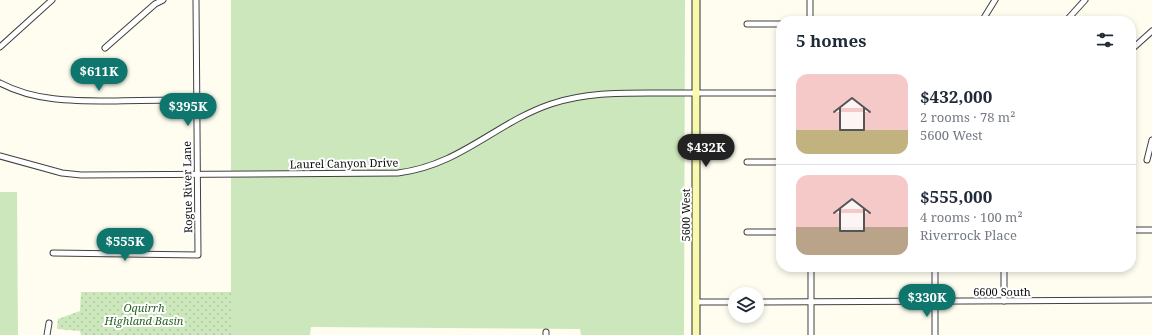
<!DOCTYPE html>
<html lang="en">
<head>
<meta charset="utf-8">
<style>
  :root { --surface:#fff; --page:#f6f6f7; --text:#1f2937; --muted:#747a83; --line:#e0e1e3; --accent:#0f766e }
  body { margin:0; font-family:"Noto Serif",serif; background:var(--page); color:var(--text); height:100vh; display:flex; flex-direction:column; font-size:15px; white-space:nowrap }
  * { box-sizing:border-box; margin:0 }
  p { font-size:13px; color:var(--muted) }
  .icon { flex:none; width:22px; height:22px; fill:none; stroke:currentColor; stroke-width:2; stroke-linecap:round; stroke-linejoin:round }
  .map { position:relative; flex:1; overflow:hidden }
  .sheet { position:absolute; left:776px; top:16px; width:360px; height:256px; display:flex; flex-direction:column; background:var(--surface); border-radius:16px; box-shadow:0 2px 6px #0003 }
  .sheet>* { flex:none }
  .buttons { position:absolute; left:728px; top:287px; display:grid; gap:8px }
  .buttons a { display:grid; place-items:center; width:36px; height:36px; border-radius:50%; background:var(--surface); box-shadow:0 2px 6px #0003; font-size:20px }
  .price { position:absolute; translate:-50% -34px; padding:0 9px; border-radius:14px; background:var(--accent); color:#fff; font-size:13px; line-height:26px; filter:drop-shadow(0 1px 2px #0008) }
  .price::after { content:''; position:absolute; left:50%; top:24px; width:12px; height:9px; margin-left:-6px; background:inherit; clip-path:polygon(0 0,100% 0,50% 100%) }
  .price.active { background:#222; color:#fff }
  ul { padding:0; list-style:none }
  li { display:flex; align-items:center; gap:12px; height:100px; padding:0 20px }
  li+li { border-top:1px solid var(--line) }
  li span { display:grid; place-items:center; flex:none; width:112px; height:80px; border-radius:12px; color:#555 }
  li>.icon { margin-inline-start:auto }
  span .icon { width:48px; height:48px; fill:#fffc; stroke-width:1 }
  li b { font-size:17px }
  h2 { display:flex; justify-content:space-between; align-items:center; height:48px; padding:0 20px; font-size:17px }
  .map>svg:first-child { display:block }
  .grass { fill:#cde7bc }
  .park { fill:url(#park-dots) }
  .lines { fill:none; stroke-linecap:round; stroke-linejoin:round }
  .minor-casing { stroke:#414141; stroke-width:7 }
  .secondary-casing { stroke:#303030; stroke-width:9 }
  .minor { stroke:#fff; stroke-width:5 }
  .secondary { stroke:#fafaaf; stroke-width:7 }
  .labels { text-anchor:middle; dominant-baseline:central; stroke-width:4; stroke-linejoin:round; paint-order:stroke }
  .street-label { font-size:11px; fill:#0e0e0e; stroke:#fff }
  .park-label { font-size:11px; font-style:italic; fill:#296222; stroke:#fff }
</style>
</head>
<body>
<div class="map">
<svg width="1152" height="335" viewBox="0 0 1152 335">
  <defs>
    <pattern id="park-dots" width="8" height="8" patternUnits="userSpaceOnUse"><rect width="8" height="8" fill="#cde7bc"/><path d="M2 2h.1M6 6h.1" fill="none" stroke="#afc5a0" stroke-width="1.8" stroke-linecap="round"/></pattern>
  </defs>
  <rect width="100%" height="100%" fill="#fefdf0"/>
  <g class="grass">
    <polygon points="231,0 685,0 684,335 581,335 580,329 311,327 310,335 231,335"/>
    <polygon points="0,192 17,192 18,335 0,335"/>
  </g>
  <polygon class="park" points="81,292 232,292 231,335 81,335 80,331 57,329 58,319 80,311"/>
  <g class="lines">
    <defs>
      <g id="minor">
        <polyline points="810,0 810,21"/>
        <polyline points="982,21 995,0"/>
        <polyline points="1066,21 1085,0"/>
        <polyline points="747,24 781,24"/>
        <polyline points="0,47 52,0"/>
        <polyline points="105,48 155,4 163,0"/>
        <polyline points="1131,50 1152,31"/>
        <path d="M0,83C36,102 76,101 116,101C143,100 170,100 196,100"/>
        <path d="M0,156L62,173L81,175L398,173C461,165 495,123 551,104C587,92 623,93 660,93C700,93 741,93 781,93"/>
        <polyline points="1147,160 1152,140"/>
        <polyline points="747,162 781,162"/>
        <polyline points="1131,230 1152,230"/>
        <polyline points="747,232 781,232"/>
        <polyline points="53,253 198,255 196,0"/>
        <polyline points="811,267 811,335"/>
        <polyline points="935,267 935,335"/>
        <polyline points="1004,301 1004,267"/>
        <polyline points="696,302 735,302"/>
        <polyline points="757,302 1152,300"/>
        <polyline points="546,332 546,335"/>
        <polyline points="47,335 49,323"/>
      </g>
      <polyline id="secondary" points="696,335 696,0"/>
    </defs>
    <use href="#minor" class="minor-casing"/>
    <use href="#secondary" class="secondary-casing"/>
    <use href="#minor" class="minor"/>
    <use href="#secondary" class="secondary"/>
  </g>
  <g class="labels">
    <g class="street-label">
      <text transform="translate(344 163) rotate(-1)">Laurel Canyon Drive</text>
      <text transform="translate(187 187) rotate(-91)">Rogue River Lane</text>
      <text transform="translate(685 215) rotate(-90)">5600 West</text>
      <text x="1002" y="291">6600 South</text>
    </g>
    <g class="park-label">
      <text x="144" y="307">Oquirrh<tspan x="144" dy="13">Highland Basin</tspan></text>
    </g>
  </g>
</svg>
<div class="buttons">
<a><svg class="icon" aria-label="layers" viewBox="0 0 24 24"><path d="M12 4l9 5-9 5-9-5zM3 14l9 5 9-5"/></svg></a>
</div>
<b class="price" style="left:99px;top:92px">$611K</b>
<b class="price" style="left:188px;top:127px">$395K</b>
<b class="price active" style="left:706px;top:168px">$432K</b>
<b class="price" style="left:125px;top:262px">$555K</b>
<b class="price" style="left:927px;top:318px">$330K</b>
<section class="sheet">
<h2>5 homes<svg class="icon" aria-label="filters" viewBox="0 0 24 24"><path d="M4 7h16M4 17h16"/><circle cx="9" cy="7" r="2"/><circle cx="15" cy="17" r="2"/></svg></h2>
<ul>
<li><span style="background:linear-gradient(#f6c9c9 70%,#c2b280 0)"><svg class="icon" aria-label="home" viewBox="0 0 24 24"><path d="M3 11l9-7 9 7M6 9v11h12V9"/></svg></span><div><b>$432,000</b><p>2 rooms · 78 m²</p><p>5600 West</p></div></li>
<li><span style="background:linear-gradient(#f6c9c9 65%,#b9a48a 0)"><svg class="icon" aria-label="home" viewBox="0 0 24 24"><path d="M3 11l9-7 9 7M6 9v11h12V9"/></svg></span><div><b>$555,000</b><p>4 rooms · 100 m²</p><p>Riverrock Place</p></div></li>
</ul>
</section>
</div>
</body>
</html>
